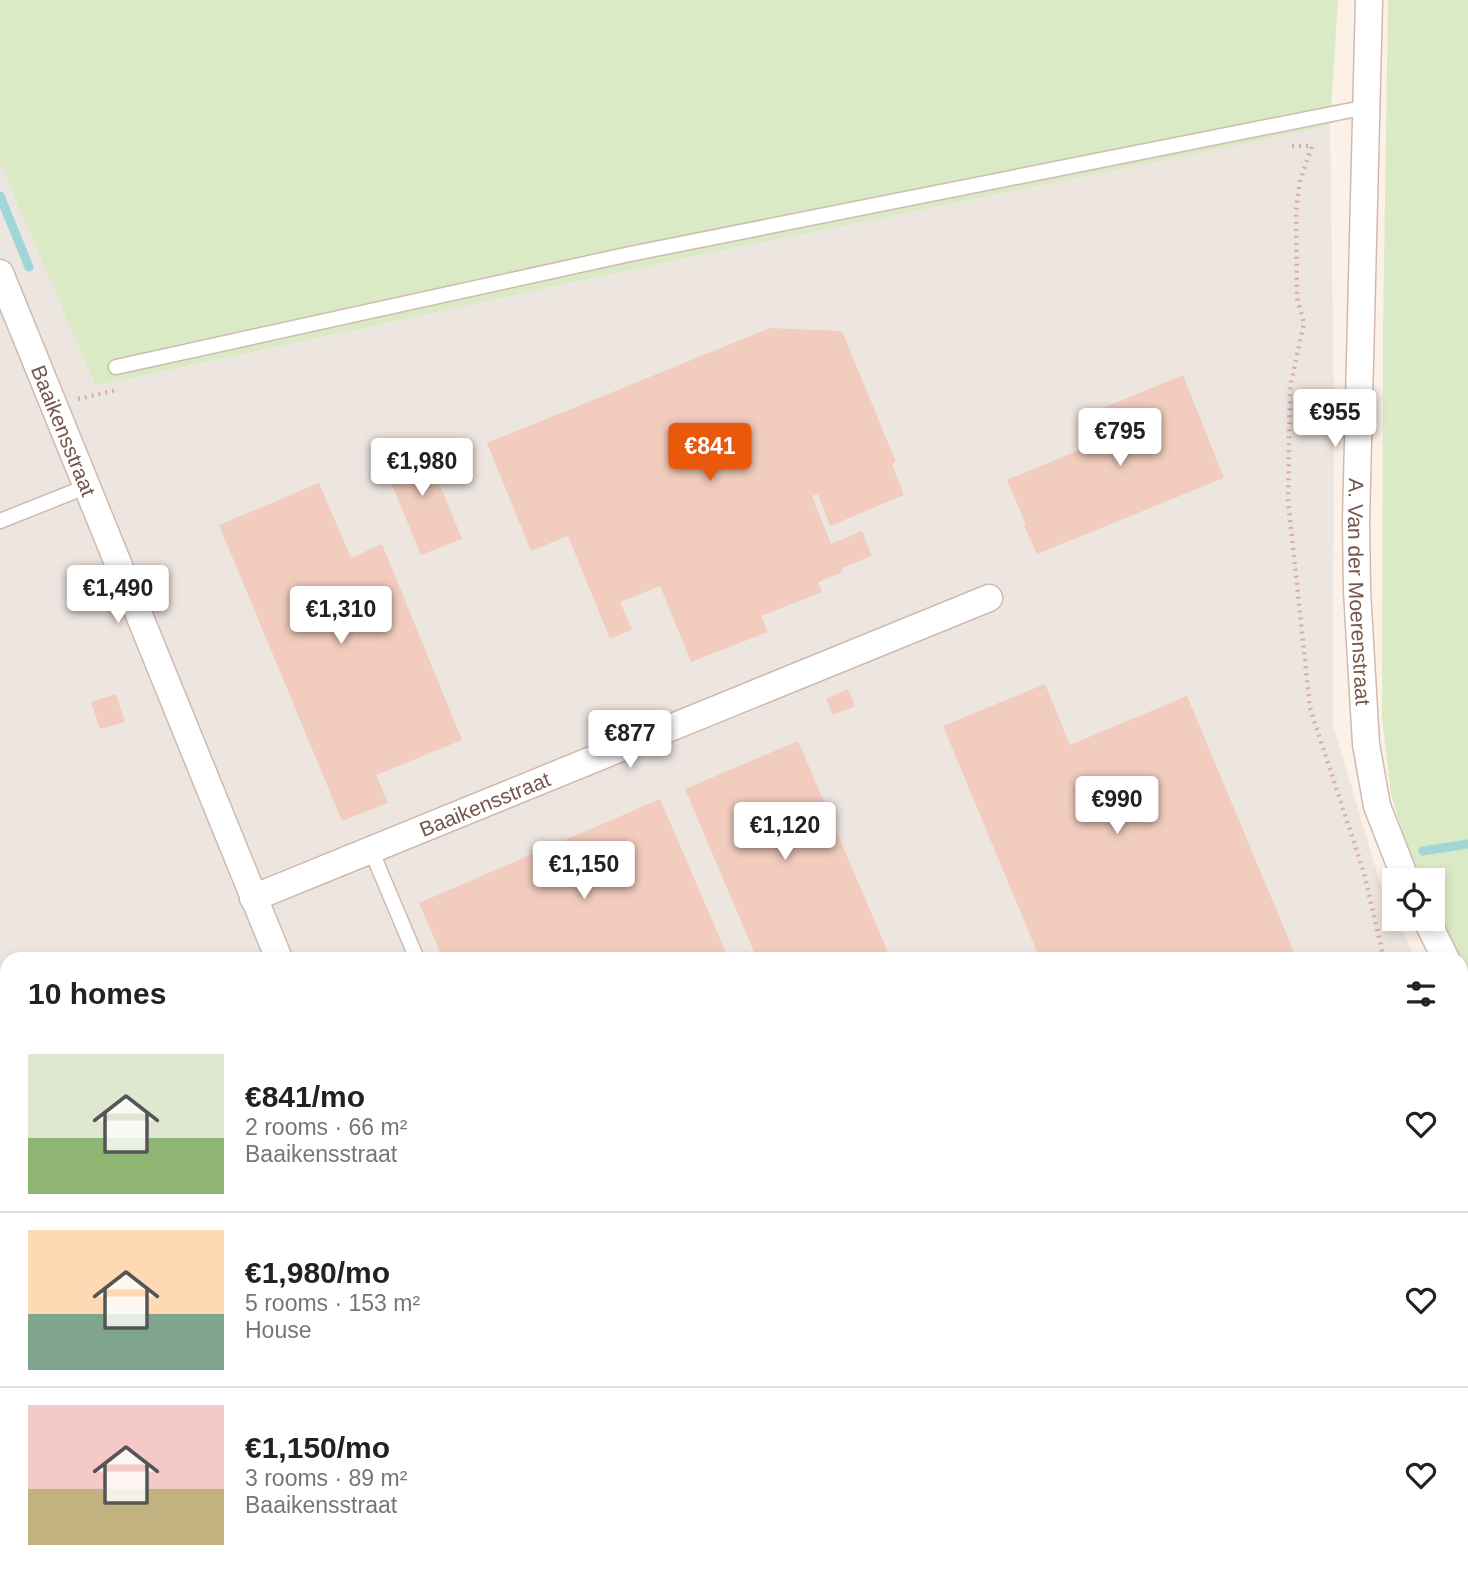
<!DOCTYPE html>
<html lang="en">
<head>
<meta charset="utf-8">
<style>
  :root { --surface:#fff; --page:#f6f6f6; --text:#222; --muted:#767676; --line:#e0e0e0; --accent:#ea580c }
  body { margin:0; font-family:Arial,sans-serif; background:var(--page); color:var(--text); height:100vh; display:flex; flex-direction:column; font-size:26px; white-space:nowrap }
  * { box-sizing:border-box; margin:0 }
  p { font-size:23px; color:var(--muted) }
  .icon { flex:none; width:38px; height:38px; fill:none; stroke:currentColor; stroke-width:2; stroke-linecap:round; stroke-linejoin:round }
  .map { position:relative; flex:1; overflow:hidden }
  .panel { position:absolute; left:0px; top:952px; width:1468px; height:625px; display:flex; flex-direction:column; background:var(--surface); border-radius:21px 21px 0 0; box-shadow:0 4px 10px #0003 }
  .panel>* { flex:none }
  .buttons { position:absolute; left:1382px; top:868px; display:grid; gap:14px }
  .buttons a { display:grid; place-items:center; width:63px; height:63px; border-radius:0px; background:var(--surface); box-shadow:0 4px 10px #0003; font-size:35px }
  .price { position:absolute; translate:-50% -60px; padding:0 16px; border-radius:7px; background:#fff; color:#222; font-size:23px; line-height:46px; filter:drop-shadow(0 2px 4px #0008) }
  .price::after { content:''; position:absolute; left:50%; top:42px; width:21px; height:16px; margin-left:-10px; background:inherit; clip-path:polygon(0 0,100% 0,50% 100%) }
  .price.on { background:var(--accent); color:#fff }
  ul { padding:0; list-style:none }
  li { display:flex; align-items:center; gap:21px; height:175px; padding:0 28px }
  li+li { border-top:2px solid var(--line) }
  li span { display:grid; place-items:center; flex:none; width:196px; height:140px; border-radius:0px; color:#555 }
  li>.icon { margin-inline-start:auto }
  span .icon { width:84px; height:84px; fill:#fffc; stroke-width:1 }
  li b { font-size:30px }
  h2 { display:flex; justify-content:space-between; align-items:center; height:84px; padding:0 28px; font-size:30px }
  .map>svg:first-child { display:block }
  .industrial { fill:#ede5e0 }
  .green { fill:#d9eac5 }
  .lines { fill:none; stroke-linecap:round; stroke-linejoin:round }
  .stream { stroke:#a1d6d8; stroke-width:9 }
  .building { fill:#f2cdbe }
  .lane-casing { stroke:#d0baaf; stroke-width:17 }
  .street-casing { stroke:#d0baaf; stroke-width:29 }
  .path { stroke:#d7b0a1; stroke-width:4.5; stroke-dasharray:2 5; stroke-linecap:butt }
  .lane { stroke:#fff; stroke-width:14 }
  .street { stroke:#fff; stroke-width:26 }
  .labels { text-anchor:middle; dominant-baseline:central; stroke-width:6; stroke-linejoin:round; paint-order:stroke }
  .street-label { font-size:21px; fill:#76554b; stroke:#fff6ed }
</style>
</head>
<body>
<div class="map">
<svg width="1468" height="1576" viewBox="0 0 1468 1576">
  <rect width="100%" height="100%" fill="#fcf1e7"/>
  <polygon class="industrial" points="1330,126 1334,405 1333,725 1381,886 1395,919 1397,919 1416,959 7,959 7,1570 1461,1570 1461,1051 1468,1065 1468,1576 0,1576 0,163 97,386 672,261"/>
  <g class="green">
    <polygon points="0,0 1338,0 1330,126 672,261 96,386 0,163"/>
    <polygon points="1388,0 1468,0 1468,973 1433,905 1433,880 1421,880 1412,864 1391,794 1382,718 1383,335"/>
  </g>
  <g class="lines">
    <g class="stream">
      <polyline points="0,196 29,267"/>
      <polyline points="1423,851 1468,844"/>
    </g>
  </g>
  <g class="building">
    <polygon points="770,328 842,331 896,462 892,464 904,495 830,526 818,494 812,496 831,544 862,531 872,556 842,568 843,572 818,582 822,592 761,616 768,632 691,662 660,586 620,602 632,630 610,639 568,536 531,551 487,443"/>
    <polygon points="1183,375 1224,478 1037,554 1024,526 1026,525 1007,480 1110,437 1098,410"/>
    <polygon points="422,441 462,539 421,555 381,458"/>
    <polygon points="319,483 351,558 382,544 462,740 376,775 388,803 342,821 219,525"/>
    <polygon points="1045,684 1070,745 1187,696 1297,959 1040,959 943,726"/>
    <polygon points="848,689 855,706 833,715 826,699"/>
    <polygon points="116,694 125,722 100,729 91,702"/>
    <polygon points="798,741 891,959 757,959 685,789"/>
    <polygon points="660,799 729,959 443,959 419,903"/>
    <polygon points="7,1352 7,1544 0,1548 0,1357"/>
  </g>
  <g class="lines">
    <defs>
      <g id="lane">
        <polyline points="116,367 630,254 1367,107"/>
        <polyline points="0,521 88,486"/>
        <polyline points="371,850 417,959"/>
        <polyline points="899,1570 902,1576"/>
        <polyline points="1160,1570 1164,1576"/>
        <polyline points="45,1576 56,1570"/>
        <polyline points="1085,1576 1100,1570"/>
      </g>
      <g id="street">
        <path id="s1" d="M1369,0L1356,521L1357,591L1366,744L1377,806L1406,880"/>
        <path id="s2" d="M0,273L279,959"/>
        <path id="s3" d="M253,898L989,598"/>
        <polyline points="1426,919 1446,959"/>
        <polyline points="1461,988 1468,1002"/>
        <polyline points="534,1570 537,1576"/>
        <polyline points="317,1576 331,1570"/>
      </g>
    </defs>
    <use href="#lane" class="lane-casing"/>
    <use href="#street" class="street-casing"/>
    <g class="path">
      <polyline points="1292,146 1312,146 1300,181 1296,211 1297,298 1304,323 1290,387 1288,500 1310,708 1364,873 1384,959"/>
      <polyline points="78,399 117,390"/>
      <polyline points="1461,1097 1468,1109"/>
    </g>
    <use href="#lane" class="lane"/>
    <use href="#street" class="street"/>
  </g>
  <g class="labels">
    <g class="street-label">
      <text stroke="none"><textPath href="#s2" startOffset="170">Baaikensstraat</textPath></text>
      <text stroke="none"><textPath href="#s1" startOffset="592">A. Van der Moerenstraat</textPath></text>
      <text stroke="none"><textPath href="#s3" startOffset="250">Baaikensstraat</textPath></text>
    </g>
  </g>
</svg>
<div class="buttons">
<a><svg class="icon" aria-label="locate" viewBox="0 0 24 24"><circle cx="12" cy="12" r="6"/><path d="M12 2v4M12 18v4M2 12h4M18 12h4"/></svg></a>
</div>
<b class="price" style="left:1335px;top:449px">€955</b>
<b class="price" style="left:1120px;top:468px">€795</b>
<b class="price on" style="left:710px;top:483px">€841</b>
<b class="price" style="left:422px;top:498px">€1,980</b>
<b class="price" style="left:118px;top:625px">€1,490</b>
<b class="price" style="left:341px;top:646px">€1,310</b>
<b class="price" style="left:630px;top:770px">€877</b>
<b class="price" style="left:1117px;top:836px">€990</b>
<b class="price" style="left:785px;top:862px">€1,120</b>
<b class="price" style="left:584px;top:901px">€1,150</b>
<section class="panel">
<h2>10 homes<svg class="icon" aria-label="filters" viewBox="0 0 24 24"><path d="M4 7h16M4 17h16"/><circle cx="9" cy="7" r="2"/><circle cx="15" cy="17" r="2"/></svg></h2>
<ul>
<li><span style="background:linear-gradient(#dfe7d0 60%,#8fb573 0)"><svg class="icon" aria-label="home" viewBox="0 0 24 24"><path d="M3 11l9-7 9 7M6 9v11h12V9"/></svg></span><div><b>€841/mo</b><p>2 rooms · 66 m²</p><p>Baaikensstraat</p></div><svg class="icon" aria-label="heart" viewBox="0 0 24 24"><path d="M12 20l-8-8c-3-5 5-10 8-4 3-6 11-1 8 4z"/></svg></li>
<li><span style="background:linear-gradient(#ffd9b3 60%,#7fa58c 0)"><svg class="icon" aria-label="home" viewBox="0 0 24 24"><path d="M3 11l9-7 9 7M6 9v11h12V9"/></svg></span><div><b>€1,980/mo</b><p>5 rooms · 153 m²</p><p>House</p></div><svg class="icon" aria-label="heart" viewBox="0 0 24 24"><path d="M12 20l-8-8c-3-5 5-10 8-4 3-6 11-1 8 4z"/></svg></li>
<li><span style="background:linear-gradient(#f6c9c9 60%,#c2b280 0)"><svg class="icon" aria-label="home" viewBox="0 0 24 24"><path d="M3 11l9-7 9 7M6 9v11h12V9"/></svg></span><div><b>€1,150/mo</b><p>3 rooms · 89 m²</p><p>Baaikensstraat</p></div><svg class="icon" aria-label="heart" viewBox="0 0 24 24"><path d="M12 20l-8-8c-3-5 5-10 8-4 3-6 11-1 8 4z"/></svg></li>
</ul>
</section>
</div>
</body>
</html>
